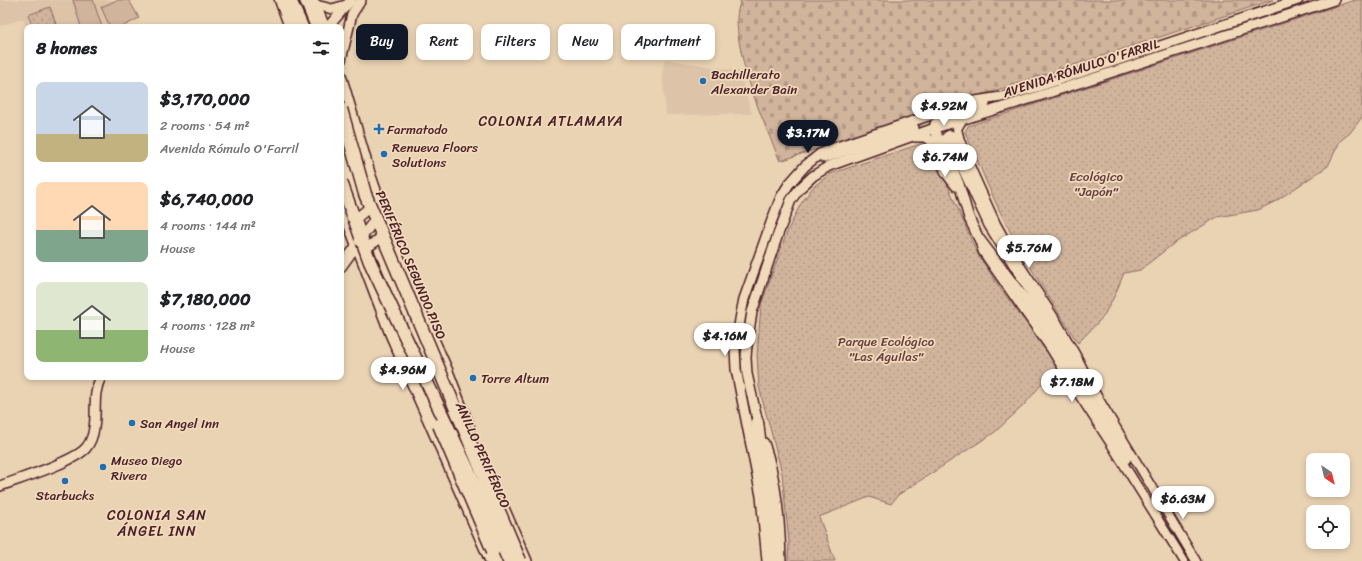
<!DOCTYPE html>
<html lang="en">
<head>
<meta charset="utf-8">
<style>
  :root { --surface:#fff; --page:#f2f2f2; --text:#202124; --muted:#757577; --accent:#111827 }
  body { margin:0; font-family:Sriracha,sans-serif; background:var(--page); color:var(--text); height:100vh; display:flex; flex-direction:column; font-size:15px; white-space:nowrap }
  * { box-sizing:border-box; margin:0 }
  p { font-size:13px; color:var(--muted) }
  .icon { flex:none; width:22px; height:22px; fill:none; stroke:currentColor; stroke-width:2; stroke-linecap:round; stroke-linejoin:round }
  .map { position:relative; flex:1; overflow:hidden }
  .drawer { position:absolute; left:24px; top:24px; width:320px; height:356px; display:flex; flex-direction:column; background:var(--surface); border-radius:8px; box-shadow:0 2px 6px #0003 }
  .drawer>* { flex:none }
  .guide { position:absolute; left:356px; top:24px; width:380px; height:36px; display:flex; gap:8px }
  .needle { width:26px; rotate:145deg }
  .fabs { position:absolute; left:1306px; top:453px; display:grid; gap:8px }
  .fabs a { display:grid; place-items:center; width:44px; height:44px; border-radius:8px; background:var(--surface); box-shadow:0 2px 6px #0003; font-size:20px }
  .price { position:absolute; translate:-50% -34px; padding:0 9px; border-radius:14px; background:#fff; color:#222; font-size:13px; line-height:26px; filter:drop-shadow(0 1px 2px #0008) }
  .price::after { content:''; position:absolute; left:50%; top:24px; width:12px; height:9px; margin-left:-6px; background:inherit; clip-path:polygon(0 0,100% 0,50% 100%) }
  .price.on { background:var(--accent); color:#fff }
  ul { padding:0; list-style:none }
  li { display:flex; align-items:center; gap:12px; height:100px; padding:0 12px }
  li span { display:grid; place-items:center; flex:none; width:112px; height:80px; border-radius:8px; color:#555 }
  li>.icon { margin-inline-start:auto }
  span .icon { width:48px; height:48px; fill:#fffc; stroke-width:1 }
  li b { font-size:17px }
  h2 { display:flex; justify-content:space-between; align-items:center; height:48px; padding:0 12px; font-size:17px }
  .pill { padding:0 14px; border-radius:8px; background:var(--surface); box-shadow:0 2px 6px #0003; font-size:14px; line-height:36px }
  .pill.on { background:var(--accent); color:#fff }
  .map>svg:first-child { display:block }
  .built { fill:#ddc4a8 }
  .green { fill:url(#green-dots); stroke:#8d6a64 }
  .cemetery { fill:url(#cemetery-stones); stroke:#8d6a64 }
  .pitch { fill:#d0b49c; stroke:#8d6a64 }
  .lines { fill:none; stroke-linecap:round; stroke-linejoin:round }
  .secondary-tunnel { stroke:#caaf98; stroke-width:9; stroke-dasharray:9 4.5; stroke-linecap:butt }
  .tertiary-casing { stroke:#4a1f2b; stroke-width:11 }
  .secondary-casing { stroke:#4a1f2b; stroke-width:12 }
  .motorway-casing { stroke:#4a1f2b; stroke-width:15 }
  .tertiary { stroke:#f1dab9; stroke-width:8 }
  .secondary { stroke:#f1dab9; stroke-width:9 }
  .motorway { stroke:#f1dab9; stroke-width:12 }
  .secondary-bridge-casing { stroke:#4a1f2b; stroke-width:12; stroke-linecap:butt }
  .motorway-bridge-casing { stroke:#4a1f2b; stroke-width:15; stroke-linecap:butt }
  .secondary-bridge { stroke:#f1dab9; stroke-width:9 }
  .motorway-bridge { stroke:#f1dab9; stroke-width:12 }
  .poi-dot { fill:#1f6fb2; stroke:#f1dab9; stroke-width:1.5 }
  .labels { text-anchor:middle; dominant-baseline:central; stroke-width:3.5; stroke-linejoin:round; paint-order:stroke }
  .street-label { font-size:13px; fill:#4a1f2b; stroke:#f1dab9 }
  .poi-label { font-size:13px; fill:#4a1f2b; stroke:#f1dab9; text-anchor:start }
  .park-label { font-size:13px; fill:#653d42; stroke:#f1dab9 }
  .neighbourhood-label { font-size:14px; letter-spacing:1px; fill:#4a1f2b; stroke:#f1dab9 }
</style>
</head>
<body>
<div class="map">
<svg width="1362" height="561" viewBox="0 0 1362 561">
  <defs>
    <pattern id="green-dots" width="8" height="8" patternUnits="userSpaceOnUse"><rect width="8" height="8" fill="#d0b49c"/><path d="M2 2h.1M6 6h.1" fill="none" stroke="#b49a87" stroke-width="1.8" stroke-linecap="round"/></pattern>
    <pattern id="cemetery-stones" width="16" height="16" patternUnits="userSpaceOnUse"><rect width="16" height="16" fill="#d0b49c"/><path d="M2 7V4a2 2 0 0 1 4 0v3zM10 15v-3a2 2 0 0 1 4 0v3z" fill="#b49a87"/></pattern>
  </defs>
  <rect width="100%" height="100%" fill="#ead3b3"/>
  <filter id="ink" filterUnits="userSpaceOnUse"><feTurbulence type="fractalNoise" baseFrequency=".025" numOctaves="2"/><feDisplacementMap in="SourceGraphic" scale="8" xChannelSelector="R" yChannelSelector="G"/><feConvolveMatrix kernelMatrix="1 2 1 2 8 2 1 2 1" color-interpolation-filters="sRGB"/></filter>
  <g filter="url(#ink)">
    <g class="built">
      <polygon points="0,0 112,0 113,1 117,0 129,0 139,18 122,27 27,27 23,19 0,26"/>
      <polygon points="665,59 739,71 752,114 666,115 662,73"/>
    </g>
    <g class="green">
      <path d="M1355,0H1362V117L1350,133L1340,141L1328,166L1276,201L1258,210L1217,217L1173,244L1140,270L1124,273L1115,295L1103,317L1078,343C1055,307 1031,270 1011,233C993,200 980,166 965,132L968,126Z"/>
      <polygon points="50,7 57,27 33,27 28,15"/>
      <polygon points="923,143 930,147 948,186 977,253 1002,291 1061,368 1045,380 1024,405 995,432 898,495 891,504 869,497 819,517 835,561 788,561 789,542 782,473 759,387 757,355 761,305 787,232 800,205 813,187 830,174"/>
    </g>
    <path class="cemetery" d="M741,0H1273L780,161C763,121 737,62 737,18C737,12 739,6 741,0Z"/>
    <g class="pitch">
      <polygon points="73,0 93,0 102,27 81,27"/>
      <polygon points="117,0 129,0 139,18 122,27 110,27 101,7"/>
    </g>
    <g class="lines">
      <g class="secondary-tunnel">
        <path d="M914,128C929,124 942,131 951,143"/>
        <polyline points="1129,457 1144,482"/>
      </g>
      <defs>
        <g id="tertiary">
          <polyline points="962,120 957,129 961,144 973,173 996,224 1012,253 1057,322 1078,359 1094,391 1196,561"/>
          <polyline points="979,240 983,252 1051,349 1074,387 1111,444 1184,561"/>
        </g>
        <g id="secondary">
          <polyline points="315,3 325,27"/>
          <polyline points="316,5 332,9 346,5"/>
          <polyline points="328,27 351,0"/>
          <polyline points="341,60 352,14 361,0"/>
          <polyline points="341,75 370,173 398,254 410,285 448,371 470,428"/>
          <path d="M985,104C970,109 947,112 935,124V132L945,151L959,184L969,218L978,237L1031,307L1046,328L1126,459"/>
          <polyline points="915,137 926,137 930,140 934,145 946,173 956,186"/>
          <polyline points="951,143 989,225 1065,347 1083,379"/>
          <path d="M945,150C944,143 943,138 950,135L955,137L961,144"/>
          <polyline points="824,158 914,128"/>
          <polyline points="341,205 390,334 490,561"/>
          <polyline points="341,267 359,242"/>
          <polyline points="759,427 747,374 746,358 747,344 752,312 777,237 791,200 800,188 813,176 829,166 935,128 1039,96 1334,0"/>
          <path d="M764,443C777,481 780,521 781,561"/>
          <path d="M0,486C19,479 74,462 86,448C91,442 93,435 94,428C97,410 92,394 101,377"/>
          <polyline points="501,501 527,561"/>
          <polyline points="767,561 761,496 736,369 735,349 741,314 744,299 772,220 781,197 789,184 805,166 820,154 837,147 969,102 1001,97 1037,87 1298,0"/>
        </g>
        <g id="motorway">
          <polyline points="281,0 291,27"/>
          <polyline points="290,0 302,27"/>
          <polyline points="306,0 317,27"/>
          <polyline points="341,137 358,194 417,337 472,464"/>
          <polyline points="341,170 347,192"/>
          <polyline points="393,325 439,425"/>
          <polyline points="757,422 760,446 769,497 775,561"/>
          <polyline points="493,551 497,561"/>
        </g>
      </defs>
      <use href="#tertiary" class="tertiary-casing"/>
      <use href="#secondary" class="secondary-casing"/>
      <use href="#motorway" class="motorway-casing"/>
      <use href="#tertiary" class="tertiary"/>
      <use href="#secondary" class="secondary"/>
      <use href="#motorway" class="motorway"/>
      <defs>
        <g id="secondary-bridge">
          <polyline points="351,217 358,217 370,207"/>
          <polyline points="359,241 376,218"/>
          <polyline points="365,249 382,237"/>
        </g>
        <g id="motorway-bridge">
          <polyline points="341,109 365,194 520,561"/>
          <polyline points="341,182 370,262 473,480 509,561"/>
          <polyline points="439,425 493,551"/>
        </g>
      </defs>
      <use href="#secondary-bridge" class="secondary-bridge-casing"/>
      <use href="#motorway-bridge" class="motorway-bridge-casing"/>
      <use href="#secondary-bridge" class="secondary-bridge"/>
      <use href="#motorway-bridge" class="motorway-bridge"/>
    </g>
  </g>
  <g class="poi-dot">
    <circle cx="703" cy="81" r="4"/>
    <path d="M377 123h4v4h4v4h-4v4h-4v-4h-4v-4h4z"/>
    <circle cx="384" cy="154" r="4"/>
    <circle cx="473" cy="378" r="4"/>
    <circle cx="132" cy="423" r="4"/>
    <circle cx="103" cy="467" r="4"/>
    <circle cx="65" cy="481" r="4"/>
  </g>
  <g class="labels">
    <g class="street-label">
      <text transform="translate(1081 68) rotate(-18)">AVENIDA RÓMULO O'FARRIL</text>
      <text transform="translate(411 265) rotate(67)">PERIFÉRICO SEGUNDO PISO</text>
      <text transform="translate(483 455) rotate(66)">ANILLO PERIFÉRICO</text>
    </g>
    <g class="poi-label">
      <text x="711" y="74">Bachillerato<tspan x="711" dy="15">Alexander Bain</tspan></text>
      <text x="387" y="129">Farmatodo</text>
      <text x="392" y="147">Renueva Floors<tspan x="392" dy="15">Solutions</tspan></text>
      <text x="481" y="378">Torre Altum</text>
      <text x="140" y="423">San Angel Inn</text>
      <text x="111" y="460">Museo Diego<tspan x="111" dy="15">Rivera</tspan></text>
      <text x="65" y="495" text-anchor="middle">Starbucks</text>
    </g>
    <g class="park-label">
      <text x="1096" y="176">Ecológico<tspan x="1096" dy="15">"Japón"</tspan></text>
      <text x="886" y="341">Parque Ecológico<tspan x="886" dy="15">"Las Águilas"</tspan></text>
    </g>
    <g class="neighbourhood-label">
      <text x="551" y="121">COLONIA ATLAMAYA</text>
      <text x="157" y="515">COLONIA SAN<tspan x="157" dy="16">ÁNGEL INN</tspan></text>
    </g>
  </g>
</svg>
<div class="fabs">
<a><svg class="needle" viewBox="-14 -14 28 28"><path d="M0-13l5 13h-10z" fill="#e53935"/><path d="M0 13l5-13h-10z" fill="#757577"/></svg></a>
<a><svg class="icon" aria-label="locate" viewBox="0 0 24 24"><circle cx="12" cy="12" r="6"/><path d="M12 2v4M12 18v4M2 12h4M18 12h4"/></svg></a>
</div>
<b class="price" style="left:944px;top:127px">$4.92M</b>
<b class="price on" style="left:808px;top:154px">$3.17M</b>
<b class="price" style="left:945px;top:178px">$6.74M</b>
<b class="price" style="left:1029px;top:269px">$5.76M</b>
<b class="price" style="left:725px;top:357px">$4.16M</b>
<b class="price" style="left:403px;top:391px">$4.96M</b>
<b class="price" style="left:1072px;top:403px">$7.18M</b>
<b class="price" style="left:1183px;top:520px">$6.63M</b>
<div class="guide">
<a class="pill on">Buy</a>
<a class="pill">Rent</a>
<a class="pill">Filters</a>
<a class="pill">New</a>
<a class="pill">Apartment</a>
</div>
<section class="drawer">
<h2>8 homes<svg class="icon" aria-label="filters" viewBox="0 0 24 24"><path d="M4 7h16M4 17h16"/><circle cx="9" cy="7" r="2"/><circle cx="15" cy="17" r="2"/></svg></h2>
<ul>
<li><span style="background:linear-gradient(#c9d6e8 65%,#c2b280 0)"><svg class="icon" aria-label="home" viewBox="0 0 24 24"><path d="M3 11l9-7 9 7M6 9v11h12V9"/></svg></span><div><b>$3,170,000</b><p>2 rooms · 54 m²</p><p>Avenida Rómulo O'Farril</p></div></li>
<li><span style="background:linear-gradient(#ffd9b3 60%,#7fa58c 0)"><svg class="icon" aria-label="home" viewBox="0 0 24 24"><path d="M3 11l9-7 9 7M6 9v11h12V9"/></svg></span><div><b>$6,740,000</b><p>4 rooms · 144 m²</p><p>House</p></div></li>
<li><span style="background:linear-gradient(#dfe7d0 60%,#8fb573 0)"><svg class="icon" aria-label="home" viewBox="0 0 24 24"><path d="M3 11l9-7 9 7M6 9v11h12V9"/></svg></span><div><b>$7,180,000</b><p>4 rooms · 128 m²</p><p>House</p></div></li>
</ul>
</section>
</div>
</body>
</html>
